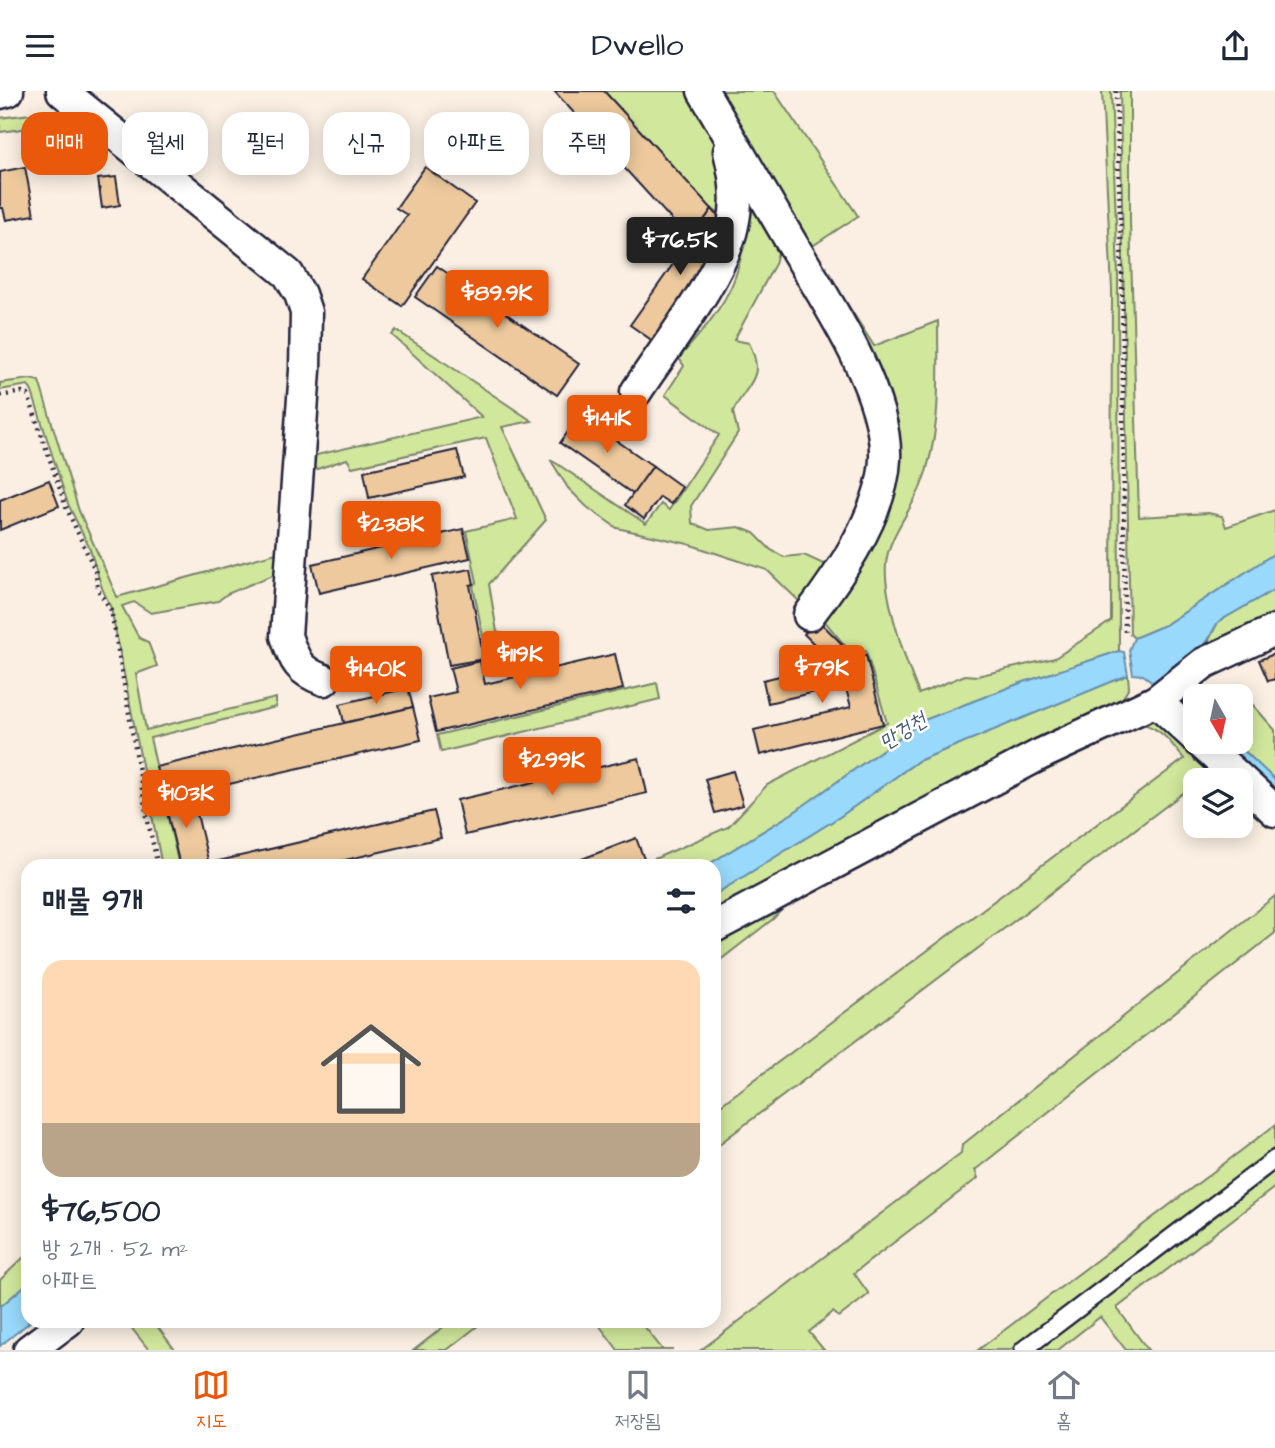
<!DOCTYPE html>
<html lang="ko">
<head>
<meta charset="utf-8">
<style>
  :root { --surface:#fff; --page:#f2f2f3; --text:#1f2937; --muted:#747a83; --line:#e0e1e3; --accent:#ea580c }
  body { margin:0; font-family:"Architects Daughter","Poor Story",sans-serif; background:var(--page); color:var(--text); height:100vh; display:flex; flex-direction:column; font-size:26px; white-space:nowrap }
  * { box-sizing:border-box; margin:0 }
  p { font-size:23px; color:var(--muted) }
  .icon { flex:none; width:38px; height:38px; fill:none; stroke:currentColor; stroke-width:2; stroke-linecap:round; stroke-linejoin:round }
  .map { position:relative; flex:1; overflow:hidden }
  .drawer { position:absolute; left:21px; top:768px; width:700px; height:469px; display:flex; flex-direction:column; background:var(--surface); border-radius:21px; box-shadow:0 4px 18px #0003 }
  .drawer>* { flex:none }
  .guide { position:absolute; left:21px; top:21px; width:700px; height:63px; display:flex; gap:14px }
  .needle { width:46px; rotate:171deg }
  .buttons { position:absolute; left:1183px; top:593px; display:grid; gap:14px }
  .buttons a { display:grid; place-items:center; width:70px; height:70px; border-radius:14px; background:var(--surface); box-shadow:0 4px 18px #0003; font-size:35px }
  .price { position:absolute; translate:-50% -60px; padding:0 16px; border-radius:7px; background:var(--accent); color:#fff; font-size:23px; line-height:46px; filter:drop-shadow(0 2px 4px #0008) }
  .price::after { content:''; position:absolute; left:50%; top:42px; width:21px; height:16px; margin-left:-10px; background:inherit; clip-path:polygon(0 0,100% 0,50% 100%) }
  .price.on { background:#222; color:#fff }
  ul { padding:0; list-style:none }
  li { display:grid; align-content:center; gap:14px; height:371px; padding:0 21px }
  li+li { border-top:2px solid var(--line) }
  li span { display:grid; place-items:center; height:217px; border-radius:21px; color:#555 }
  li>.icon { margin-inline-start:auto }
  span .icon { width:126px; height:126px; fill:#fffc; stroke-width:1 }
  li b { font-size:30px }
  h2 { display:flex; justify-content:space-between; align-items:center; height:84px; padding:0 21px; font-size:30px }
  .chip { padding:0 24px; border-radius:21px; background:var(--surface); box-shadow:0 4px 18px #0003; font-size:24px; line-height:63px }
  .chip.on { background:var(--accent); color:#fff }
  header { display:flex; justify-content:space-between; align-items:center; height:91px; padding:0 21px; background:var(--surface); font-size:32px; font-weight:600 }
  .tab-bar { display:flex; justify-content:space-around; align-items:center; height:98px; border-top:2px solid var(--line); background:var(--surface); font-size:19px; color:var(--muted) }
  .tab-bar a { display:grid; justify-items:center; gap:4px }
  .tab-bar .on { color:var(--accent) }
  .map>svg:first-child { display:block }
  .green { fill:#d1e79c; stroke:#7a846c; stroke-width:2 }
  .water { fill:#99d9fb; stroke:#6990ae; stroke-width:2 }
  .building { fill:#edc99d; stroke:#22223b; stroke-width:2 }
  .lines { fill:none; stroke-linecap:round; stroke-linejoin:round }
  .lane-casing { stroke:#22223b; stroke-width:21 }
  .street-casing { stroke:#22223b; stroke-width:35 }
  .path { stroke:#22223b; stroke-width:4.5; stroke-dasharray:2 5; stroke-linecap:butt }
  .lane { stroke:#fff; stroke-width:16 }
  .street { stroke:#fff; stroke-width:30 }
  .labels { text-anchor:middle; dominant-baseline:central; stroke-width:5; stroke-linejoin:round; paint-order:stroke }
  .water-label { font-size:21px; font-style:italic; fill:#465975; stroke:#fff }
</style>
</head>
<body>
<header><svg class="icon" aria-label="menu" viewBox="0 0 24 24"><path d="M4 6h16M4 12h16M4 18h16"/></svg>Dwello<svg class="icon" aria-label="share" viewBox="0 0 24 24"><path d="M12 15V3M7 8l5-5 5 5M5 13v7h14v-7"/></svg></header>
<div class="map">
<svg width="1275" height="1259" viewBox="0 0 1275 1259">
  <rect width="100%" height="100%" fill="#faefe2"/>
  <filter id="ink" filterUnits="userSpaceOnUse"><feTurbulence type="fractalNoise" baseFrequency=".0143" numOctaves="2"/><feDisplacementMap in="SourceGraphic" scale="14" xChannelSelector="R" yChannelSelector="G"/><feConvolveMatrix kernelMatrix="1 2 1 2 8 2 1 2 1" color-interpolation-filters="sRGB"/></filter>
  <g filter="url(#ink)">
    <g class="green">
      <polygon points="604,0 695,0 724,52 722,125 711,117"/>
      <path d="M710,0H774L858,125L811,156L874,255L938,230C938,286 942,342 921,395C911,420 888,446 886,473C883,506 906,571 919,603L965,584L977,585L1055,567L1111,530L1112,199L1102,0H1111L1118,184L1119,560L1018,593L922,630L918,625L914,626L916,635L793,722L706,775H638L728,736L767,694L887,632L866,560L838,568L847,557L817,521L896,359Z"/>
      <polygon points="1120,0 1130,0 1130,130 1139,426 1208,422 1222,425 1226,436 1275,419 1275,462 1165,534 1134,547 1130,543"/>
      <polygon points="54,20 67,39 58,47 51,34 0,41 0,27"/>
      <path d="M749,103L782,146L775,173L734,249L749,252C767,289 746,292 733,321L738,342L691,415L692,432L709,439L739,436L754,442L771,459L784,466L804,464L823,473L833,469L805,516L767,479L688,453L617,437L587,416L568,397L550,368L646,433L661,413L669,419L719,344L665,304L684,275L679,267C734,205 743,186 749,103Z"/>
      <polygon points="396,239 532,330 502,336 546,429 489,493 497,541 520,551 486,561 473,495 477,491 466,440 517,428 486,347 352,376 347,368 311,380 312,365 482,326 392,244"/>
      <polygon points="30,288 39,290 79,420 117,506 287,459 285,479 227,503 218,510 151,522 134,511 122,515 139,547 148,551 157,575 136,583 146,639 276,607 276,616 150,647 179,775 162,775 111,517 102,497 90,458 68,413 32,301 28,294 0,299 0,292"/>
      <polygon points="1275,498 1275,537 1178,575 1207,553 1218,531"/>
      <polygon points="1128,584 1129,597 1118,614 714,831 714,804 841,725 918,670"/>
      <polygon points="657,592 660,608 441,661 437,644"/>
      <polygon points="1253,614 1275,639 1275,689 1235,651 1241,651 1241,621"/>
      <path d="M1136,626L1161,628L1227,689H1210L1205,685L1195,690V693L714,1057V1019L1184,668C1172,653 1162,638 1143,633L1020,692L788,812L773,828L714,874V843Z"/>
      <polygon points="1275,805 1275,842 975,1079 978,1087 854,1182 869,1203 839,1226 833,1221 809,1241 824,1259 701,1259 961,1062 962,1054"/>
      <polygon points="1275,1034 1275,1057 1010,1259 978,1259"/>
      <polygon points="1275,1079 1275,1096 1117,1217 1148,1259 1126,1259 1100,1226 1058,1259 1034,1259"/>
      <polygon points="28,1162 28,1192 0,1216 0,1189"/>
      <polygon points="126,1230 153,1230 175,1259 149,1259"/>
      <polygon points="451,1230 484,1230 447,1259 414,1259"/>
      <polygon points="596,1230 640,1230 663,1259 673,1259 618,1259"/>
    </g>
    <g class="water">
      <polygon points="1275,462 1275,498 1218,531 1201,561 1156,593 1143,584 1133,583 1129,559 1134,547 1165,534"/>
      <polygon points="1119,560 1124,561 1128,584 918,670 841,725 714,804 714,775 706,775 793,722 916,635 914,626 918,625 922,630 1018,593"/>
      <polygon points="1217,651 1235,651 1275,689 1275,704"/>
      <polygon points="28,1192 28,1230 31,1230 0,1255 0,1216"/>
    </g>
    <g class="building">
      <polygon points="554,0 604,0 712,118 690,149"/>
      <polygon points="25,76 34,124 6,129 3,117 0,117 0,81"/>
      <polygon points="425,76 475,112 402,215 362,188 407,124 396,117"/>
      <polygon points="116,86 120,114 102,117 98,88"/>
      <polygon points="712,118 723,131 725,147 653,250 630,234"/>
      <polygon points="437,175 579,273 557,304 415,206"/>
      <polygon points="580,324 653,375 633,403 560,352"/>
      <polygon points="457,359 464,386 369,407 364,380"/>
      <polygon points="653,375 682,396 671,413 660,406 644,428 625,414"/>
      <polygon points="49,389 59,415 0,439 0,409"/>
      <polygon points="463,438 470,467 319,502 312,473"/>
      <polygon points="471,478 474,493 470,494 484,568 449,574 432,485"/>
      <polygon points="818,529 842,553 828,567 804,543"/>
      <polygon points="615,563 623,598 436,641 428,607 456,601 450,577 480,570 485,593"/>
      <polygon points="1274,563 1275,588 1268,590 1259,569"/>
      <polygon points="866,564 883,633 760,664 754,639 851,616 845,594 768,612 763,589"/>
      <polygon points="408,597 413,616 344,632 340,613"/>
      <polygon points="413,616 421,649 164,708 156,676"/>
      <polygon points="639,667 647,702 465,744 457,709"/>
      <polygon points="733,680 743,714 715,722 705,688"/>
      <polygon points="192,702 209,773 180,775 164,708"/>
      <polygon points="434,720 441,747 319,775 197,775"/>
      <polygon points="636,747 644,768 629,775 564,775"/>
    </g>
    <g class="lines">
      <defs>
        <polyline id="lane" points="1023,1259 1275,1068"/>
        <g id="street">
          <path d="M62,0L288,183L300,203L306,221L305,279L286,545C295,570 298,580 324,589"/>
          <path d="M703,0C732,50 762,101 791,151C825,208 888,301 885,368C883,420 840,484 809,524"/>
          <polyline points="0,2 8,0"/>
          <path d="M636,301C665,256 723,185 733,134C739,109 735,84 729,60"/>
          <polyline points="1156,610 1195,646"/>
          <polyline points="1200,651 1275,720"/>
          <polyline points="714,836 1039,664 1156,610 1204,572 1275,539"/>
          <polyline points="29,1259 68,1230"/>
        </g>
      </defs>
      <use href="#lane" class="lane-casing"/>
      <use href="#street" class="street-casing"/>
      <g class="path">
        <polyline points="1116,0 1122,182 1125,545"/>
        <polyline points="0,305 22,301 28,304 66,416 95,479 98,499 111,519 147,726 158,775"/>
      </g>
      <use href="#lane" class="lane"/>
      <use href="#street" class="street"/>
    </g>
  </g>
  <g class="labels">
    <g class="water-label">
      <text transform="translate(903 640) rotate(-32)">만겅천</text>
    </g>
  </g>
</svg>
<div class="buttons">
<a><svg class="needle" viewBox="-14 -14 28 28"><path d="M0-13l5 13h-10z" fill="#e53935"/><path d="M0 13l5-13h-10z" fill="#747a83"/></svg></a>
<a><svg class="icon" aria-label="layers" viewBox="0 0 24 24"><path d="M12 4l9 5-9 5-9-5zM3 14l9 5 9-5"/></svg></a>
</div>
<b class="price on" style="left:680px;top:186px">$76.5K</b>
<b class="price" style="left:497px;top:239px">$89.9K</b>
<b class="price" style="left:607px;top:364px">$141K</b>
<b class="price" style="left:391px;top:470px">$238K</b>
<b class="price" style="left:520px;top:600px">$119K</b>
<b class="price" style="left:822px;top:614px">$79K</b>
<b class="price" style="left:376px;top:615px">$140K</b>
<b class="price" style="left:552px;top:706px">$299K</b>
<b class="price" style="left:186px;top:739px">$103K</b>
<div class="guide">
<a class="chip on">매매</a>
<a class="chip">월세</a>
<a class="chip">필터</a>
<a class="chip">신규</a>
<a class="chip">아파트</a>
<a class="chip">주택</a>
</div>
<section class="drawer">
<h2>매물 9개<svg class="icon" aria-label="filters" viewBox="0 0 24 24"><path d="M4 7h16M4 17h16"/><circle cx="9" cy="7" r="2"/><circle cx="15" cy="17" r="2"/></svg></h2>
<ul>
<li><span style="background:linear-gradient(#ffd9b3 75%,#b9a48a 0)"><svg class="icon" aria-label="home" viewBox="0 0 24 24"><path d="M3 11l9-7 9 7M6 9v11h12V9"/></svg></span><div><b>$76,500</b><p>방 2개 · 52 m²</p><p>아파트</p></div></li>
</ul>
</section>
</div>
<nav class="tab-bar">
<a class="on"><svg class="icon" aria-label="map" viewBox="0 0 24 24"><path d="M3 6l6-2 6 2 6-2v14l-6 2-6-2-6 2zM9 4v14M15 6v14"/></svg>지도</a>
<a><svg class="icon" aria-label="saved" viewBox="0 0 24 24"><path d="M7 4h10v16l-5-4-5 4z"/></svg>저장됨</a>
<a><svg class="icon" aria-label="home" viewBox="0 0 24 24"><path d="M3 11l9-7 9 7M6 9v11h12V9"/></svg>홈</a>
</nav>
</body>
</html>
